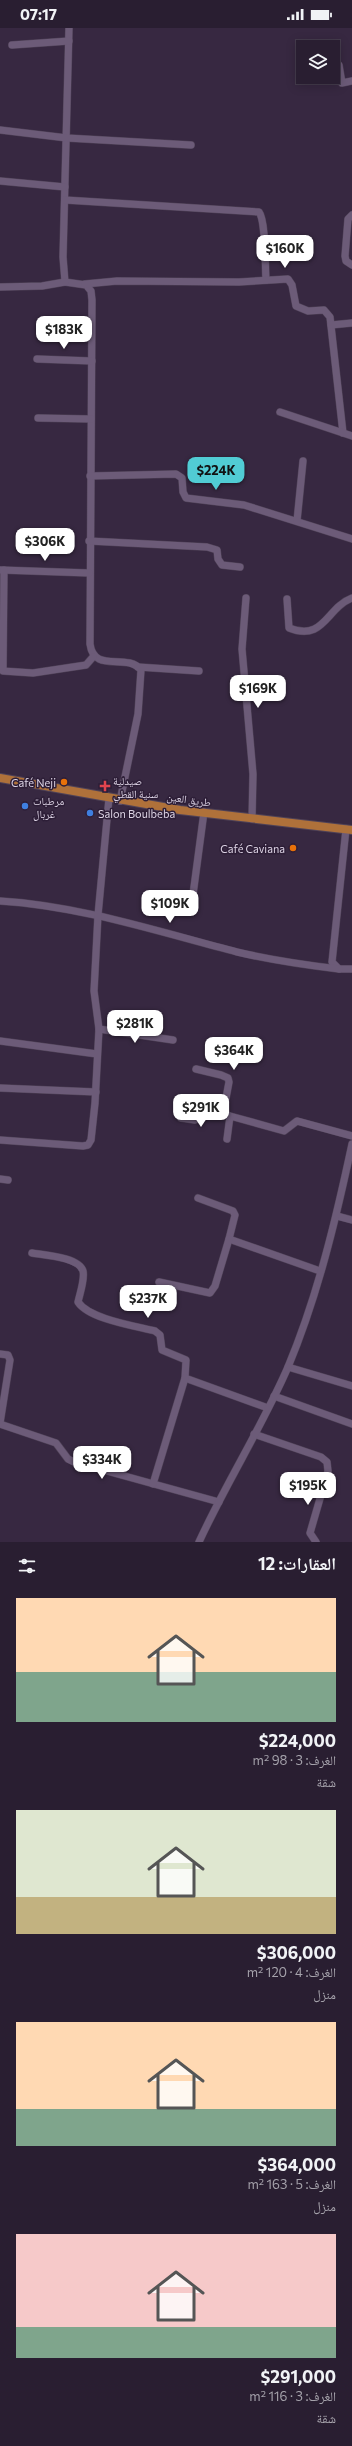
<!DOCTYPE html>
<html lang="ar">
<head>
<meta charset="utf-8">
<style>
  :root { --surface:#291e31; --page:#312739; --text:#f1f3f6; --muted:#a5a2ab; --line:#453c4d; --accent:#51ccd4 }
  body { margin:0; font-family:Commissioner,"Noto Naskh Arabic",sans-serif; background:var(--page); color:var(--text); direction:rtl; height:100vh; display:flex; flex-direction:column; font-size:15px; white-space:nowrap }
  * { box-sizing:border-box; margin:0 }
  p { font-size:13px; color:var(--muted) }
  .icon { flex:none; width:22px; height:22px; fill:none; stroke:currentColor; stroke-width:2; stroke-linecap:round; stroke-linejoin:round }
  .map { position:relative; height:1514px; overflow:hidden; direction:ltr }
  .sheet { display:flex; flex-direction:column; background:var(--surface); flex:1 }
  .sheet>* { flex:none }
  .controls { position:absolute; left:296px; top:12px; display:grid; gap:8px }
  .controls a { display:grid; place-items:center; width:44px; height:44px; border-radius:0px; background:var(--surface); box-shadow:0 2px 10px #0003,0 0 0 1px var(--line); font-size:20px }
  .price { position:absolute; translate:-50% -34px; padding:0 9px; border-radius:8px; background:#fff; color:#222; font-size:13px; line-height:26px; filter:drop-shadow(0 1px 2px #0008) }
  .price::after { content:''; position:absolute; left:50%; top:24px; width:12px; height:9px; margin-left:-6px; background:inherit; clip-path:polygon(0 0,100% 0,50% 100%) }
  .price.selected { background:var(--accent); color:#111 }
  ul { padding:0; list-style:none }
  li { display:grid; align-content:center; gap:8px; height:212px; padding:0 16px }
  li span { display:grid; place-items:center; height:124px; border-radius:0px; color:#555 }
  li>.icon { margin-inline-start:auto }
  span .icon { width:72px; height:72px; fill:#fffc; stroke-width:1 }
  li b { font-size:17px }
  h2 { display:flex; justify-content:space-between; align-items:center; height:48px; padding:0 16px; font-size:17px }
  .status { display:flex; justify-content:space-between; align-items:center; height:28px; padding:0 20px; background:var(--surface); direction:ltr }
  .status svg { height:11px; fill:currentColor }
  .map>svg:first-child { display:block }
  .lines { fill:none; stroke-linecap:round; stroke-linejoin:round }
  .minor-casing { stroke:#504358; stroke-width:8 }
  .major-casing { stroke:#504358; stroke-width:10 }
  .minor { stroke:#6c5b78; stroke-width:7 }
  .major { stroke:#af713a; stroke-width:8 }
  .food-dot { fill:#e8710a; stroke:#2d1e37; stroke-width:1.5 }
  .health-dot { fill:#e0444e; stroke:#2d1e37; stroke-width:1.5 }
  .shop-dot { fill:#3f7fe0; stroke:#2d1e37; stroke-width:1.5 }
  .labels { text-anchor:middle; dominant-baseline:central; stroke-width:3; stroke-linejoin:round; paint-order:stroke }
  .poi-label { font-size:11px; fill:#ddd4e5; stroke:#2d1e37; text-anchor:start }
  .street-label { font-size:11px; fill:#ddd4e5; stroke:#2d1e37 }
</style>
</head>
<body>
<div class="status"><b>07:17</b><svg viewBox="0 0 49 12"><path d="M0 12V9h3v3zM5 12V6h3v6zM10 12V3h3v9zM15 12V0h3v12zM26 1h20v11H26zM47 4h2v5h-2z"/></svg></div>
<div class="map">
<svg width="352" height="1514" viewBox="0 0 352 1514">
  <rect width="100%" height="100%" fill="#372841"/>
  <g class="lines">
    <defs>
      <g id="minor">
        <path d="M69,0L63,229L65,254L86,257L91,263L92,272L90,616C94,646 127,624 141,642L138,686L120,773"/>
        <polyline points="12,17 69,13"/>
        <polyline points="333,33 339,37 342,55 352,53"/>
        <polyline points="0,102 67,110 191,117"/>
        <polyline points="0,153 65,159"/>
        <path d="M65,172L259,184C266,193 265,239 266,252"/>
        <polyline points="352,187 348,191 345,228 346,233 352,237"/>
        <polyline points="85,256 117,253 239,254 288,251 292,257 296,278 308,283 324,282 330,289 343,405"/>
        <polyline points="0,259 42,258 65,254"/>
        <polyline points="331,297 352,295"/>
        <polyline points="37,331 92,333"/>
        <polyline points="280,384 352,408"/>
        <polyline points="38,390 91,391"/>
        <polyline points="90,448 176,446 182,450 183,464 186,470 244,477 352,511"/>
        <polyline points="297,493 303,433"/>
        <polyline points="89,513 207,519 217,522 218,531 222,537 240,539"/>
        <polyline points="1,542 89,545"/>
        <polyline points="4,542 3,643 33,645 86,637 93,629"/>
        <polyline points="246,570 242,621 253,746 252,791"/>
        <path d="M287,571L289,600C324,614 326,580 352,570"/>
        <polyline points="138,639 199,643"/>
        <polyline points="346,801 332,934 339,941 352,941"/>
        <path d="M0,873C81,878 159,904 237,924C271,932 305,937 339,941"/>
        <polyline points="192,874 204,784"/>
        <polyline points="99,1001 173,1012"/>
        <polyline points="0,1013 97,1026"/>
        <polyline points="196,1041 221,1047 228,1050 229,1054 223,1086 230,1088"/>
        <polyline points="0,1060 96,1064"/>
        <polyline points="181,1090 195,1092 209,1085 223,1086"/>
        <polyline points="227,1111 230,1088 284,1103 297,1093 352,1108"/>
        <polyline points="0,1112 83,1118 88,1117 91,1112 95,1075 99,1001 94,963 98,887 109,770"/>
        <polyline points="0,1151 8,1152"/>
        <polyline points="198,1170 233,1183 235,1187 229,1211 320,1243"/>
        <polyline points="337,1188 352,1192"/>
        <path d="M32,1225C44,1227 79,1229 83,1243C85,1251 80,1265 78,1274C89,1291 135,1298 155,1303L160,1307L162,1322L186,1332L185,1350L268,1380"/>
        <polyline points="159,1254 210,1265 215,1258 229,1211"/>
        <polyline points="0,1326 8,1327 10,1332 0,1395"/>
        <polyline points="288,1339 352,1358"/>
        <polyline points="274,1368 352,1396"/>
        <polyline points="0,1396 56,1415 68,1431 74,1434 219,1474"/>
        <polyline points="254,1406 321,1429 327,1434 328,1443 310,1505 316,1514"/>
        <polyline points="153,1456 185,1350"/>
        <path d="M199,1514C226,1455 262,1399 288,1339C318,1267 336,1191 352,1116"/>
      </g>
      <polyline id="major" points="0,750 180,782 352,802"/>
    </defs>
    <use href="#minor" class="minor-casing"/>
    <use href="#major" class="major-casing"/>
    <use href="#minor" class="minor"/>
    <use href="#major" class="major"/>
  </g>
  <g class="food-dot">
    <circle cx="64" cy="754" r="4"/>
    <circle cx="293" cy="820" r="4"/>
  </g>
  <path class="health-dot" d="M103 752h4v4h4v4h-4v4h-4v-4h-4v-4h4z"/>
  <g class="shop-dot">
    <circle cx="25" cy="778" r="4"/>
    <circle cx="90" cy="785" r="4"/>
  </g>
  <g class="labels">
    <g class="poi-label">
      <text x="113" y="752">صيدلية<tspan x="113" dy="13">سنية القطي</tspan></text>
      <text x="56" y="754" text-anchor="end">Café Neji</text>
      <text x="33" y="772">مرطبات<tspan x="33" dy="13">غربال</tspan></text>
      <text x="98" y="785">Salon Boulbeba</text>
      <text x="285" y="820" text-anchor="end">Café Caviana</text>
    </g>
    <g class="street-label">
      <text transform="translate(189 771) rotate(8)">طريق العين</text>
    </g>
  </g>
</svg>
<div class="controls">
<a><svg class="icon" aria-label="layers" viewBox="0 0 24 24"><path d="M12 4l9 5-9 5-9-5zM3 14l9 5 9-5"/></svg></a>
</div>
<b class="price" style="left:285px;top:241px">$160K</b>
<b class="price" style="left:64px;top:322px">$183K</b>
<b class="price selected" style="left:216px;top:463px">$224K</b>
<b class="price" style="left:45px;top:534px">$306K</b>
<b class="price" style="left:258px;top:681px">$169K</b>
<b class="price" style="left:170px;top:896px">$109K</b>
<b class="price" style="left:135px;top:1016px">$281K</b>
<b class="price" style="left:234px;top:1043px">$364K</b>
<b class="price" style="left:201px;top:1100px">$291K</b>
<b class="price" style="left:148px;top:1291px">$237K</b>
<b class="price" style="left:102px;top:1452px">$334K</b>
<b class="price" style="left:308px;top:1478px">$195K</b>
</div>
<section class="sheet">
<h2>العقارات: 12<svg class="icon" aria-label="filters" viewBox="0 0 24 24"><path d="M4 7h16M4 17h16"/><circle cx="9" cy="7" r="2"/><circle cx="15" cy="17" r="2"/></svg></h2>
<ul>
<li><span style="background:linear-gradient(#ffd9b3 60%,#7fa58c 0)"><svg class="icon" aria-label="home" viewBox="0 0 24 24"><path d="M3 11l9-7 9 7M6 9v11h12V9"/></svg></span><div><b>$224,000</b><p>الغرف: 3 · 98 m²</p><p>شقة</p></div></li>
<li><span style="background:linear-gradient(#dfe7d0 70%,#c2b280 0)"><svg class="icon" aria-label="home" viewBox="0 0 24 24"><path d="M3 11l9-7 9 7M6 9v11h12V9"/></svg></span><div><b>$306,000</b><p>الغرف: 4 · 120 m²</p><p>منزل</p></div></li>
<li><span style="background:linear-gradient(#ffd9b3 70%,#7fa58c 0)"><svg class="icon" aria-label="home" viewBox="0 0 24 24"><path d="M3 11l9-7 9 7M6 9v11h12V9"/></svg></span><div><b>$364,000</b><p>الغرف: 5 · 163 m²</p><p>منزل</p></div></li>
<li><span style="background:linear-gradient(#f6c9c9 75%,#7fa58c 0)"><svg class="icon" aria-label="home" viewBox="0 0 24 24"><path d="M3 11l9-7 9 7M6 9v11h12V9"/></svg></span><div><b>$291,000</b><p>الغرف: 3 · 116 m²</p><p>شقة</p></div></li>
</ul>
</section>
</body>
</html>
